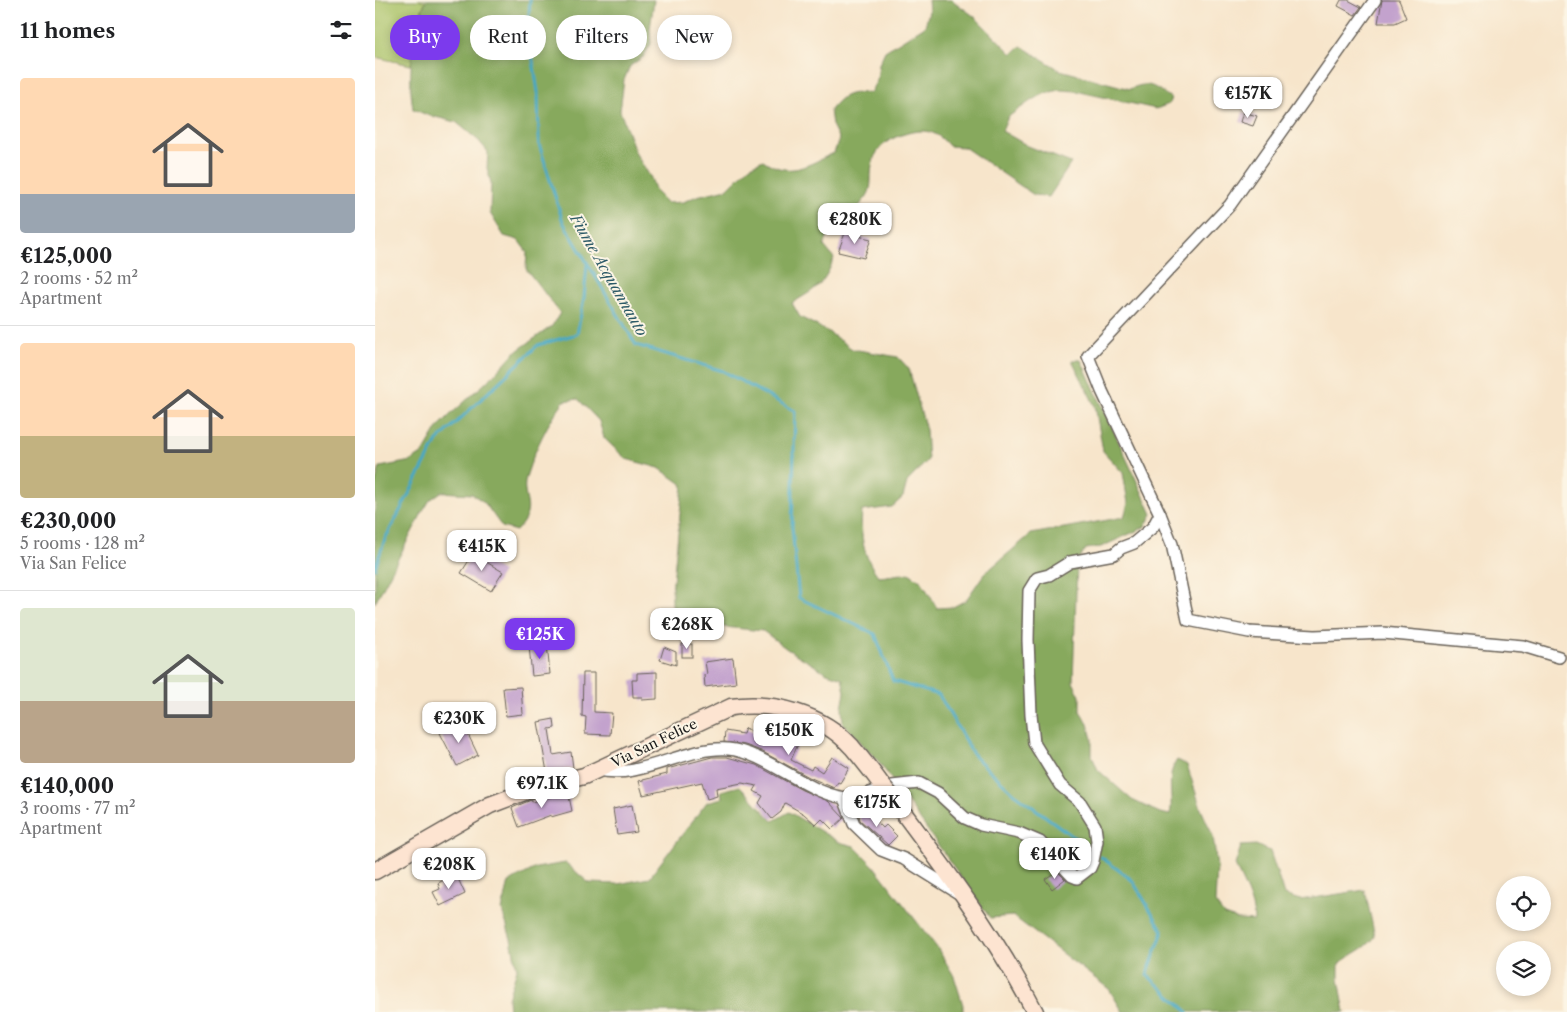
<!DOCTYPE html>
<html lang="en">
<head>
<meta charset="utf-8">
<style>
  :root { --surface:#fff; --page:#f2f2f2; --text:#202124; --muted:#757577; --line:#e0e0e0; --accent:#7c3aed }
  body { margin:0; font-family:"Libre Caslon Text",serif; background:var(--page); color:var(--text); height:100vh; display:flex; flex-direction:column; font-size:19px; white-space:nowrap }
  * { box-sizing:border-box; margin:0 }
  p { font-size:16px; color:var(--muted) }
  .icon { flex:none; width:28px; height:28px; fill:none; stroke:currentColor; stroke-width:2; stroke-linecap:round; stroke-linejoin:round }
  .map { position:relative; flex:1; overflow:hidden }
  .details { display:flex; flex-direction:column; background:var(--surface); width:375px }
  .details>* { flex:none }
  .top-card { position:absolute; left:15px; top:15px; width:475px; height:45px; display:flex; gap:10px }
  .tools { position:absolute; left:1121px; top:876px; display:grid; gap:10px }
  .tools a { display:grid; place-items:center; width:55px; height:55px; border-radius:50%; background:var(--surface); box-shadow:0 2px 8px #0003; font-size:25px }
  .price { position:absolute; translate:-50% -42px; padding:0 11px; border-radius:10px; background:#fff; color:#222; font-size:16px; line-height:32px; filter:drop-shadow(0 1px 2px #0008) }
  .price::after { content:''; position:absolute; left:50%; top:30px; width:15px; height:11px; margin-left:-8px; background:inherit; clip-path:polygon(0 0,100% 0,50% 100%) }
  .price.on { background:var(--accent); color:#fff }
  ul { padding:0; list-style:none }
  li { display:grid; align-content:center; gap:10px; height:265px; padding:0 20px }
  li+li { border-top:1px solid var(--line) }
  li span { display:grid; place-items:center; height:155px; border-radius:5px; color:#555 }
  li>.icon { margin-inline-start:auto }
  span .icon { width:90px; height:90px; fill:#fffc; stroke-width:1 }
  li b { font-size:21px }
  h2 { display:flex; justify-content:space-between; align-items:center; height:60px; padding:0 20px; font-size:21px }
  .chip { padding:0 18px; border-radius:22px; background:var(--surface); box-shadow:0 2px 8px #0003; font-size:18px; line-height:45px }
  .chip.on { background:var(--accent); color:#fff }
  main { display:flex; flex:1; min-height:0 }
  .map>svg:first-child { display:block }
  .green { fill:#aac369; stroke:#637042 }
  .forest { fill:#87a95d; stroke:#52623c }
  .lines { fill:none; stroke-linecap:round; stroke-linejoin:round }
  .stream { stroke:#45a8c5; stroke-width:3 }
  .building { fill:#c3a2cd }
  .street-casing { stroke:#696259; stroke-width:14 }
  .secondary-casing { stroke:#696259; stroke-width:19 }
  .street { stroke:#fff; stroke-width:11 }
  .secondary { stroke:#fde4d1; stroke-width:16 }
  .secondary-bridge-casing { stroke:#696259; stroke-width:19; stroke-linecap:butt }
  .secondary-bridge { stroke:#fde4d1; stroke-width:16 }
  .labels { text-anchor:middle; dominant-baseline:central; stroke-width:4; stroke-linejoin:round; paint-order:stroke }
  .street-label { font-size:14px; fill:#1c1c1c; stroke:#fcf5e5 }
  .water-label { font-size:15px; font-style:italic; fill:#2e5b68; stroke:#fcf5e5 }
</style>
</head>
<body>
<main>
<section class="details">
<h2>11 homes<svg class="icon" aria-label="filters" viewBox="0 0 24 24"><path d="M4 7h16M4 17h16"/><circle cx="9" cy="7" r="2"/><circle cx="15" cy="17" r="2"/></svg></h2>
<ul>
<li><span style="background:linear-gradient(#ffd9b3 75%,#9aa5b1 0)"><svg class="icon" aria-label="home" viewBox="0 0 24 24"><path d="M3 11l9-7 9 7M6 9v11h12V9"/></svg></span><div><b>€125,000</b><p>2 rooms · 52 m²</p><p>Apartment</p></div></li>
<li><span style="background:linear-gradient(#ffd9b3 60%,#c2b280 0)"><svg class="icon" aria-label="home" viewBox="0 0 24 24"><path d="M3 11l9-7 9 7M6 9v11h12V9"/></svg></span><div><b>€230,000</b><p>5 rooms · 128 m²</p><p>Via San Felice</p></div></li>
<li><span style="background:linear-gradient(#dfe7d0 60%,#b9a48a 0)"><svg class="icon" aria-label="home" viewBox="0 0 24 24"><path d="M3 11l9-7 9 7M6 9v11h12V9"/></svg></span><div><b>€140,000</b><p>3 rooms · 77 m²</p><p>Apartment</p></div></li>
</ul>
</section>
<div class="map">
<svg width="1192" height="1012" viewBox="0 0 1192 1012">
  <rect width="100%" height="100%" fill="#fcf5e5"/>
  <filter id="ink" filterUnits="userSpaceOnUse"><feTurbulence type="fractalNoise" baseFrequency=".02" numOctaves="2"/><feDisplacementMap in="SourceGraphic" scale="10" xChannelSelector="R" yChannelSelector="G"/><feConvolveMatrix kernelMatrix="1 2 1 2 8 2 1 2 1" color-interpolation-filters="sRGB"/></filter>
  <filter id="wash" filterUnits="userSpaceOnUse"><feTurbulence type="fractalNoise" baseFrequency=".0096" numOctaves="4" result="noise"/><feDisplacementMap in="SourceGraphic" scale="20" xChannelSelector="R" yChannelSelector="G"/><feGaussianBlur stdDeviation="1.12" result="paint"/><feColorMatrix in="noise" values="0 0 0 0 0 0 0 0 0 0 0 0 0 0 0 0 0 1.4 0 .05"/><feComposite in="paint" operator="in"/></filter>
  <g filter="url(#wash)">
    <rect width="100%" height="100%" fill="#f7e5cb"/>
    <polygon class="green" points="0,0 51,0 45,14 36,65 0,57"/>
    <g class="forest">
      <path d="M51,0H279L275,29L276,44L268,57L255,66L249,80L245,111L261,154L276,178L281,192L292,203L308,202L322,196L352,189L374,167L388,160C415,179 432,165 459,153L464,139L457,125L455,110C468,94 474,92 495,93L502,80L504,64L510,51L550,26L554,11L553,0H577L600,17L637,54L646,46L685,70L755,89C775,80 779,87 796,98L794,104L781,109L701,91L685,90L671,93L657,100L633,117L627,131L653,146L696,163L674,197L659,195L589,147L574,146C563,133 554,129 537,132C512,138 497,148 496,175C496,186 496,192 489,200C475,220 458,219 449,246L459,258C449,285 441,289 417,303L425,317L452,331L477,349L523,357L534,369L551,430L553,460L532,482L528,497L517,507L487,511C485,536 488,557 504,577L534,573L547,582L562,608L578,607L591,600L609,574L656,534L749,517L753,503L748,473L728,451L720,406L697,360H706L777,514L770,527L726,547L711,549L702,562L698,682L705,696V711L713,724L717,739V756L723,770L757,800L785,813L795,815C799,796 790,777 802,760L812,765L826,809L838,836L842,867L840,903L849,915L864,920L879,921C879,901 867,883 860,865L866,846L881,845L895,851L909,895L925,900L990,890L1000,937C989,951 977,953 964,964V979L970,1012H748L734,989L638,916L615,918L504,762L468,723L467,707L470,692L467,678L452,673L412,649L388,631L320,624L305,618L297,605V591L308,485L284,468L251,459L229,438L224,421L203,399L189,401C173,422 160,449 152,474C143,499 165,506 141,531L127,527L109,502L97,494L66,492L55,500L47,513L0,603V485L5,467L36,461L48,453L64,426L75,415L118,376L139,353L177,326L185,313L151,269L152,252L143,240L129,236L115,213L116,183L112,168L113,152L104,141L81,122L52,115L38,109C32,74 38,33 51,0Z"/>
      <polygon points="365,786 398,821 414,812 464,842 479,846 498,865 563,949 579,976 588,1005 588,1012 134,1012 133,998 142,969 136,939 127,910 134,882 161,868 191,863 214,883 243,884 274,878 332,802 347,798 346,791"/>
    </g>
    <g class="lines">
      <g class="stream">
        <polyline points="155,0 153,29 163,92 164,144 188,222 261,345 348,371 420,411 417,527 424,598 500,634 518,681 564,695 599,756 640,794 715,849"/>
        <polyline points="0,568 10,539 62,441 163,345 202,334 209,298 212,264"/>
        <polyline points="726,857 757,880 788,931 772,975 813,1012"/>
      </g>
    </g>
    <g id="blocks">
      <g class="building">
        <polygon points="966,0 973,0 986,7 980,15 963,6"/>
        <polygon points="1007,0 1024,0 1031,18 1020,23 1003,23"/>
        <polygon points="868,112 882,116 878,126 865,122"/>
        <polygon points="470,233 496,239 489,258 463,252"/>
        <polygon points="98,554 128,572 116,591 86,573"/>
        <polygon points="172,644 175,674 157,676 154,646"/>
        <rect x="307" y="644" width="10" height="13"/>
        <polygon points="289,647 301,652 301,665 285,660"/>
        <polygon points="358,658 361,683 330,687 329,675 332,674 330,662"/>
        <polygon points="282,672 282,699 267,700 267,697 258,697 257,680 262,680 262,673"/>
        <polygon points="208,673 219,673 219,712 237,713 235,735 210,734 211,717 207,716"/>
        <polygon points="146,687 148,714 131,716 128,688"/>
        <polygon points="179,719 180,728 174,729 178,755 196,752 198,768 172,772 163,722"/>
        <polygon points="87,722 103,755 82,766 65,733"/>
        <polygon points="370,728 397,741 410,735 424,742 416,760 436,770 438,766 447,772 457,757 474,768 465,783 463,782 459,788 434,777 386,751 370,745 349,742 350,731 368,734"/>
        <polygon points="337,757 352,757 381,765 427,790 453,801 469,818 457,829 447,819 441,825 429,814 410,803 406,812 397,819 384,803 388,796 379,791 382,786 367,783 341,788 342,796 332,799 327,782 268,795 264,781 292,774 292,769"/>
        <polygon points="193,792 197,811 176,817 176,815 144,827 137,808 156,800 157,802"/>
        <polygon points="257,805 262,832 242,835 238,809"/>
        <polygon points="490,809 508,828 511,825 522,836 513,845 485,820 484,815"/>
        <polygon points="682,871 690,879 677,889 670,879"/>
        <polygon points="81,874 90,894 65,906 58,892 65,889 63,883"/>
      </g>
    </g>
  </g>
  <g filter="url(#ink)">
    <use href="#blocks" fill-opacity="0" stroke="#696259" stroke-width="1"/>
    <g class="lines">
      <defs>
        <g id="street">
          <polyline points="785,514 797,544 813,620 874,632 940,636 1008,633 1115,643 1148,646 1184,657"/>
          <path d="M223,770C267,780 309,746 353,749C393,752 437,799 476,798C484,798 493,793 501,791"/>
          <polyline points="517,786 544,783 563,793 590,818 606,825 644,833 665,842 697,876 702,878 715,868 718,861 722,841 720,826 705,802 685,785 659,743 656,715 653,640 654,591 662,578 674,575 695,562 739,554 746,548 759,543 778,527 785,514 727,391 713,356 855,205 1000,0"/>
          <polyline points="469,798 479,824 506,850 529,859 585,894"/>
        </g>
        <g id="secondary">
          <path d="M515,795C567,864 620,935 660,1012"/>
          <path d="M0,871L115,805L160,788L209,776L356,707C398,701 447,714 477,747C487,759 497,771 506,784"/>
        </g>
      </defs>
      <use href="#street" class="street-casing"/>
      <use href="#secondary" class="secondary-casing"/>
      <use href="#street" class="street"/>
      <use href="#secondary" class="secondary"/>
      <defs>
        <polyline id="secondary-bridge" points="506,784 515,795"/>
      </defs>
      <use href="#secondary-bridge" class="secondary-bridge-casing"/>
      <use href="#secondary-bridge" class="secondary-bridge"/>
    </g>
  </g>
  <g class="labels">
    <g class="street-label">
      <text transform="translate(279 743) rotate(-26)">Via San Felice</text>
    </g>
    <g class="water-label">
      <text transform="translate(234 275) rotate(60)">Fiume Acquannauto</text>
    </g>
  </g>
</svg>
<div class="tools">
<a><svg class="icon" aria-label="locate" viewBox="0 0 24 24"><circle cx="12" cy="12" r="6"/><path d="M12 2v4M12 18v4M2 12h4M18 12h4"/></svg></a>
<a><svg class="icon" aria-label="layers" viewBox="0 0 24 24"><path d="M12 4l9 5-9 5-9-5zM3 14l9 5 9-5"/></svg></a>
</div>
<b class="price" style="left:873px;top:119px">€157K</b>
<b class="price" style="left:480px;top:245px">€280K</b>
<b class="price" style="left:107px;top:572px">€415K</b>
<b class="price" style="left:312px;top:650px">€268K</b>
<b class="price on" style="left:165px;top:660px">€125K</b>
<b class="price" style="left:84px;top:744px">€230K</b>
<b class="price" style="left:414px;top:756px">€150K</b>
<b class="price" style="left:167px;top:809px">€97.1K</b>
<b class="price" style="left:502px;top:828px">€175K</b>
<b class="price" style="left:680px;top:880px">€140K</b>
<b class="price" style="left:74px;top:890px">€208K</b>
<div class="top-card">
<a class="chip on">Buy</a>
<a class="chip">Rent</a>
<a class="chip">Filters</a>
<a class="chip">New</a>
</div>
</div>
</main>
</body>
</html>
